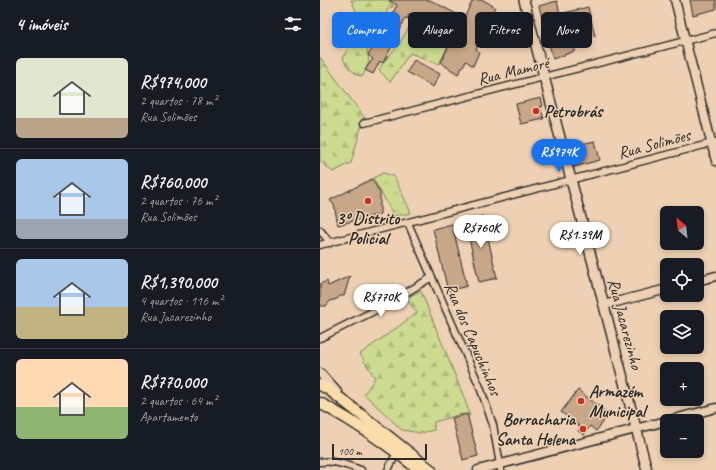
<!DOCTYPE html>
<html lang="pt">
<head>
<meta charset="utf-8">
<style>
  :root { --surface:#171b24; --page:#20242c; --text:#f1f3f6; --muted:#9ea1a6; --line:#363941; --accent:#1a73e8 }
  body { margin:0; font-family:Caveat,sans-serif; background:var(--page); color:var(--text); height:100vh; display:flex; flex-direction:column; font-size:15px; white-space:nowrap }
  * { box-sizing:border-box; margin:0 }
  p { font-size:13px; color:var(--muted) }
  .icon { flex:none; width:22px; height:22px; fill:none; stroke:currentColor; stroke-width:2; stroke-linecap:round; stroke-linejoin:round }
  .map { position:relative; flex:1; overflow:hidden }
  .side { display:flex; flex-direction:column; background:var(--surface); width:320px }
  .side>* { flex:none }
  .guide { position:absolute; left:12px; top:12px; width:324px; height:36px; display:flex; gap:8px }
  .needle { width:26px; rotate:332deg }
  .fabs { position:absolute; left:340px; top:206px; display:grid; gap:8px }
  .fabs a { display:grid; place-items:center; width:44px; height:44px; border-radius:6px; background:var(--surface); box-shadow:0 2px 6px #0003; font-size:20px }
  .scale { position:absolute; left:12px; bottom:10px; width:95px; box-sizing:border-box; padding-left:4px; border:2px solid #2b2b2b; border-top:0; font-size:11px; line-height:14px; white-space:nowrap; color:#2b2b2b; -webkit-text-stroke:3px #eed1b4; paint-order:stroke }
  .price { position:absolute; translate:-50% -34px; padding:0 9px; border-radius:14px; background:#fff; color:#222; font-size:13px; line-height:26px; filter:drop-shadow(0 1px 2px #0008) }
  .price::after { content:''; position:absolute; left:50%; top:24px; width:12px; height:9px; margin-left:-6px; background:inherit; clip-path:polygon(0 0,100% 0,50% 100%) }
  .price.selected { background:var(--accent); color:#fff }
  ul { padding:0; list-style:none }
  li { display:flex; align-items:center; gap:12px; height:100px; padding:0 16px }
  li+li { border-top:1px solid var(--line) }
  li span { display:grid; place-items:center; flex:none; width:112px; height:80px; border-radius:6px; color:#555 }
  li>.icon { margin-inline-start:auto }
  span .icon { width:48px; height:48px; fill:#fffc; stroke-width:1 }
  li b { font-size:17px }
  h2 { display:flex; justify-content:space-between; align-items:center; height:48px; padding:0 16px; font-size:17px }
  .pill { padding:0 14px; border-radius:6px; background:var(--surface); box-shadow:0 2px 6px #0003; font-size:14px; line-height:36px }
  .pill.selected { background:var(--accent); color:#fff }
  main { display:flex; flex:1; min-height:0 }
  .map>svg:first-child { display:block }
  .forest { fill:url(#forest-firs); stroke:#7c835d }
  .park { fill:url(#park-crowns); stroke:#7c835d }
  .building { fill:#c8a789; stroke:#2b2b2b }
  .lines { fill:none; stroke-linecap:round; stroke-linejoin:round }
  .minor-casing { stroke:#2b2b2b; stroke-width:9 }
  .tertiary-casing { stroke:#2b2b2b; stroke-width:11 }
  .secondary-casing { stroke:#2b2b2b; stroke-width:12 }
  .primary-casing { stroke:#2b2b2b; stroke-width:13 }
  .minor { stroke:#eed1b4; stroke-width:6 }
  .tertiary { stroke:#eed1b4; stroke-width:8 }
  .secondary { stroke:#eed1b4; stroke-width:9 }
  .primary { stroke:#faddab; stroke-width:10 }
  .poi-dot { fill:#c8321e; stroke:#eed1b4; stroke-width:1.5 }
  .labels { text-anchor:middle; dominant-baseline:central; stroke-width:3; stroke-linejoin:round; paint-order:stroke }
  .street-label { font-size:17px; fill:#2b2b2b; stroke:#eed1b4 }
  .poi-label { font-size:17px; font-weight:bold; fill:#2b2b2b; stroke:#eed1b4; text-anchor:start }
</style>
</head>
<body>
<main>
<section class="side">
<h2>4 imóveis<svg class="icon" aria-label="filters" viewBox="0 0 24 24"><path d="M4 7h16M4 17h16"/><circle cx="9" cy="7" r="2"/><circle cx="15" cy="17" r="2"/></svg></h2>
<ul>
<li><span style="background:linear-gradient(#dfe7d0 75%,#b9a48a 0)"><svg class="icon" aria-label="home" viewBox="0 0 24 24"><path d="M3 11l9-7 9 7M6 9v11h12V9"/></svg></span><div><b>R$974,000</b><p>2 quartos · 78 m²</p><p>Rua Solimões</p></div></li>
<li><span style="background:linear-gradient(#a9c7e8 75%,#9aa5b1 0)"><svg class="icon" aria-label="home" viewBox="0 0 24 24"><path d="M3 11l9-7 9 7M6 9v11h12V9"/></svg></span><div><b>R$760,000</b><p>2 quartos · 76 m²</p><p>Rua Solimões</p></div></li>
<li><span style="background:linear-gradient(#a9c7e8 60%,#c2b280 0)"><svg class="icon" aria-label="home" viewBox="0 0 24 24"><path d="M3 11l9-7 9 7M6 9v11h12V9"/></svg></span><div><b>R$1,390,000</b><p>4 quartos · 116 m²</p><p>Rua Jacarezinho</p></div></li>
<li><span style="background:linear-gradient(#ffd9b3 60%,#8fb573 0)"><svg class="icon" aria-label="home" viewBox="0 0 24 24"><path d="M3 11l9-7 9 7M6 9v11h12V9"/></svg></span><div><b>R$770,000</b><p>2 quartos · 64 m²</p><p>Apartamento</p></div></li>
</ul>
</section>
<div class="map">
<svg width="396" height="470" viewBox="0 0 396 470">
  <defs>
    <pattern id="forest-firs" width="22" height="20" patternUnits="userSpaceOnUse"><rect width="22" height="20" fill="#ccdb8f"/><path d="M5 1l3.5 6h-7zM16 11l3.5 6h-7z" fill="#afbc7c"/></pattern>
    <pattern id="park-crowns" width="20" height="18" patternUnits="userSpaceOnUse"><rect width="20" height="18" fill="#ccdb8f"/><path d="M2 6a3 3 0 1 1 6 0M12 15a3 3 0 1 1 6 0" fill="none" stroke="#afbc7c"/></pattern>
  </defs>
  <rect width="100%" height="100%" fill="#eed1b4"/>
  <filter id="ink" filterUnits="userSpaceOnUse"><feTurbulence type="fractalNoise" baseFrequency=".025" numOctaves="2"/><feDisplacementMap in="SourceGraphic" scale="8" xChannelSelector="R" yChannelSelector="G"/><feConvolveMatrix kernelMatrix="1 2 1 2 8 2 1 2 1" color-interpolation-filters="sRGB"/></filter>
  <g filter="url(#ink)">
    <g class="forest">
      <polygon points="31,0 68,0 74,6 67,10 60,37 47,50 49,62 43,76 37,75 28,67 23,59 40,19"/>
      <polygon points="94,18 132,38 119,64 90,53 70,82 59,70 63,63 80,43"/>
      <polygon points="0,57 44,117 31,163 13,172 0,161"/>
      <polygon points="101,291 145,400 150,416 141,414 114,422 114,430 101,433 82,430 44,394 55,378 40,354 97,313 86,298"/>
    </g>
    <polygon class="park" points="63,173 74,176 91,213 74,216 53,178"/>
    <g class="building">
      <polygon points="69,0 110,0 144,18 153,0 163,0 175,7 168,20 175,23 168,35 164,33 156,49 159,52 153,66 146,61 138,74 121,63 132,38 90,13 87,19 85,18 77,34 66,27 77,5"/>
      <polygon points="370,0 396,0 396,9 373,15"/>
      <polygon points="237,1 240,14 268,7 275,36 253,41 255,51 233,59 219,6"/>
      <polygon points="60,37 73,44 63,63 60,61 53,74 45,70 53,59 48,55"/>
      <polygon points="94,60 120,74 113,87 87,72"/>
      <polygon points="221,98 223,106 220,107 224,119 201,124 196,104"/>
      <polygon points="275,141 280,160 254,167 249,147"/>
      <polygon points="52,179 60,193 60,214 18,225 14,205 10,200"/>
      <polygon points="163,216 177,278 159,282 145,220"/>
      <polygon points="132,224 147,286 128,291 113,229"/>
      <polygon points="30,276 24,296 20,296 17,299 10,301 6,306 0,306 0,284 7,281 8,286"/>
      <polygon points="258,390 289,414 276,431 270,426 264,435 258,431 260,427 257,425 258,425 241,412"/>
      <polygon points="147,414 158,456 143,460 132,418"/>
    </g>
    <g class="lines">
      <defs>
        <g id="minor">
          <polyline points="44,123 396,33"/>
          <polyline points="88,223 160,387 173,425 181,470"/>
          <polyline points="0,230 10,243"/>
          <polyline points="0,245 396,142"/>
          <polyline points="0,338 66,305 112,277"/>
          <path d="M0,462C14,460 28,466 41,470"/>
          <polyline points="68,470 77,452"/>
        </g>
        <g id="tertiary">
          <polyline points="355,0 396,161"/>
          <polyline points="377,281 396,276"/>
          <polyline points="284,305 347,289"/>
          <polyline points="0,373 17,392"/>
          <polyline points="158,470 396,408"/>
        </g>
        <polyline id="secondary" points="204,0 327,470"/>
        <g id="primary">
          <polyline points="0,385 8,389 25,402 111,470"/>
          <path d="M0,403C35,422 69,445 99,470"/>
        </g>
      </defs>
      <use href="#minor" class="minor-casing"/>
      <use href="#tertiary" class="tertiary-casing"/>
      <use href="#secondary" class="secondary-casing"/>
      <use href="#primary" class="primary-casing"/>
      <use href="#minor" class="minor"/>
      <use href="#tertiary" class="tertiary"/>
      <use href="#secondary" class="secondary"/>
      <use href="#primary" class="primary"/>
    </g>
  </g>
  <g class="poi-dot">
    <circle cx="216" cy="111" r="4"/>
    <circle cx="48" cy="201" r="4"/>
    <circle cx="261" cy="401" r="4"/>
    <circle cx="263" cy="429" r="4"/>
  </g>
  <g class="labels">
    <g class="street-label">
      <text transform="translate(193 71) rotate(-14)">Rua Mamoré</text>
      <text transform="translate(334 144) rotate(-15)">Rua Solimões</text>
      <text transform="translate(305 324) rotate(75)">Rua Jacarezinho</text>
      <text transform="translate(153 339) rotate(67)">Rua dos Capuchinhos</text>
    </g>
    <g class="poi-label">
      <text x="224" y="111">Petrobrás</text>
      <text x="48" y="218" text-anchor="middle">3º Distrito<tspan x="48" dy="20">Policial</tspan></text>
      <text x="269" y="391">Armazém<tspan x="269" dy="20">Municipal</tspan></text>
      <text x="255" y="419" text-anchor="end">Borracharia<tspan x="255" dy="20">Santa Helena</tspan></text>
    </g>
  </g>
</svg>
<div class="fabs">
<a><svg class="needle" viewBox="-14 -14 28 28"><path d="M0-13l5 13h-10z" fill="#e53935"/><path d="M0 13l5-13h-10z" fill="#9ea1a6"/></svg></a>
<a><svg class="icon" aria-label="locate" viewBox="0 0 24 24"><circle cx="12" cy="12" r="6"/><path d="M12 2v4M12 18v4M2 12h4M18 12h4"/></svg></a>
<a><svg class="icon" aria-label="layers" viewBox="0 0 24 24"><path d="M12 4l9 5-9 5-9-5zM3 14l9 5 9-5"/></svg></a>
<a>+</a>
<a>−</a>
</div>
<div class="scale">100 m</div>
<b class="price selected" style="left:239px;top:173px">R$974K</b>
<b class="price" style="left:161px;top:249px">R$760K</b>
<b class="price" style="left:260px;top:256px">R$1.39M</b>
<b class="price" style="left:61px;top:318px">R$770K</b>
<div class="guide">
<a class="pill selected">Comprar</a>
<a class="pill">Alugar</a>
<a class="pill">Filtros</a>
<a class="pill">Novo</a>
</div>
</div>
</main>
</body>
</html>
